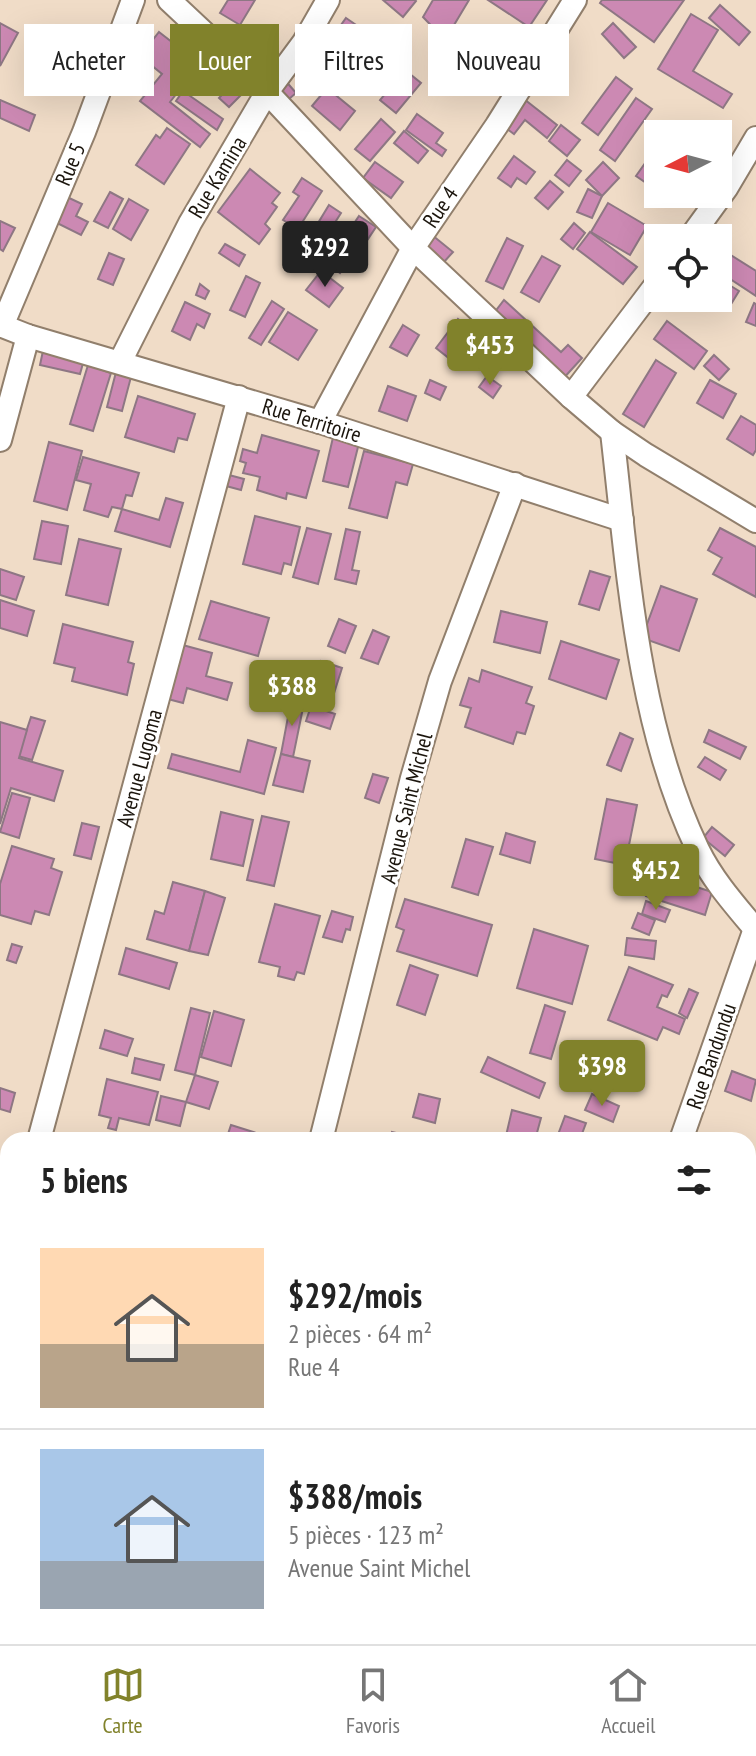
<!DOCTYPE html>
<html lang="fr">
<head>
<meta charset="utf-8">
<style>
  :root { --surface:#fff; --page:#f2f2f2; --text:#222; --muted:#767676; --line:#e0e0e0; --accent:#81822b }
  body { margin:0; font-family:"PT Sans Narrow",sans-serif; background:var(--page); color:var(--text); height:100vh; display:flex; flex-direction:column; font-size:30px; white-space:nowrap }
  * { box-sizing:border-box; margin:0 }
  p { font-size:26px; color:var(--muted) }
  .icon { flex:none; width:44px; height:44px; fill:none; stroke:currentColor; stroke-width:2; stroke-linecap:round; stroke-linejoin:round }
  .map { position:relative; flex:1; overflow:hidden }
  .panel { position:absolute; left:0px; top:1132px; width:756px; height:512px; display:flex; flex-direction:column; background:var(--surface); border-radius:24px 24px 0 0; box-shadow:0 8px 32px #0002 }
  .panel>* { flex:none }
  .guide { position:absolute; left:24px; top:24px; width:708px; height:72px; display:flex; gap:16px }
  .needle { width:52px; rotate:264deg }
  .controls { position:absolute; left:644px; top:120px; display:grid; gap:16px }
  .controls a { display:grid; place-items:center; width:88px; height:88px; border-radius:0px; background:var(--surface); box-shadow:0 8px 32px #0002; font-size:40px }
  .price { position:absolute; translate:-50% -68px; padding:0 18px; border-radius:8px; background:var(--accent); color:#fff; font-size:26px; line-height:52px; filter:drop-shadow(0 2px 4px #0008) }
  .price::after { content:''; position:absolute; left:50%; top:48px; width:24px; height:18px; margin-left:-12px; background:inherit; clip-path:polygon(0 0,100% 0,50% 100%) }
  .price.on { background:#222; color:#fff }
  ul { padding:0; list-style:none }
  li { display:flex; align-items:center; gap:24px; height:200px; padding:0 40px }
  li+li { border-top:2px solid var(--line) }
  li span { display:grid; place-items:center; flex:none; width:224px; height:160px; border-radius:0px; color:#555 }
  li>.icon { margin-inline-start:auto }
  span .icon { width:96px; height:96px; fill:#fffc; stroke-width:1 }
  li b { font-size:34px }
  h2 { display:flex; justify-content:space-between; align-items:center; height:96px; padding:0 40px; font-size:34px }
  .tag { padding:0 28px; border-radius:0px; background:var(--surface); box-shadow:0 8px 32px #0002; font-size:28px; line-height:72px }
  .tag.on { background:var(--accent); color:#fff }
  .tab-bar { display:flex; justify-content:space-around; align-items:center; height:112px; border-top:2px solid var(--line); background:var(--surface); font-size:22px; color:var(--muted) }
  .tab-bar a { display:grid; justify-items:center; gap:4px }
  .tab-bar .on { color:var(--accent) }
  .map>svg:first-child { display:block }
  .building { fill:#cc89b3; stroke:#8e7784; stroke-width:2 }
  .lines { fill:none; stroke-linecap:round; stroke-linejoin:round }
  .minor-casing { stroke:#917f6c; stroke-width:26 }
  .minor { stroke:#fff; stroke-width:22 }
  .labels { text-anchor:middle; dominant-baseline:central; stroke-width:6; stroke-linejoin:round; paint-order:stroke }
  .street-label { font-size:22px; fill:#1b150d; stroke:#fff }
</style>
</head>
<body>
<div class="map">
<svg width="756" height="1644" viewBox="0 0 756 1644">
  <rect width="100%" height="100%" fill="#f0dcc7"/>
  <g class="building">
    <polygon points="228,0 255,0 240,25 220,13"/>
    <polygon points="383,0 415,0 416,1 403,17"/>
    <polygon points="433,0 469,0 445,40 423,17"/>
    <polygon points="488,0 547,0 529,27"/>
    <polygon points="602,0 684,0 654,42 600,3"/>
    <polygon points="720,5 750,32 739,45 709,18"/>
    <polygon points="691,14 718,30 693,71 732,94 723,108 658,69"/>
    <polygon points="346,18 381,42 372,56 336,32"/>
    <polygon points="0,23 18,33 0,66"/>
    <polygon points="613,23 636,47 624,58 602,34"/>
    <polygon points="159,32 200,64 170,102 210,134 200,147 140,101 162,74 140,56"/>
    <polygon points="405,70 421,83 396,113 380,100"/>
    <polygon points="616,77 632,89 598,135 582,123"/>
    <polygon points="284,79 296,93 282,105 270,91"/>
    <polygon points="234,82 244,92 229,107 219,98"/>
    <polygon points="327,88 355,111 340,130 312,106"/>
    <polygon points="183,91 223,119 217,130 176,101"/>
    <polygon points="636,98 652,109 615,161 600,150"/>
    <polygon points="524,99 557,125 547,138 525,120 514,134 503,126"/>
    <polygon points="0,100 35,115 29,131 0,118"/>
    <polygon points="417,114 443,133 436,143 446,150 442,156 406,130"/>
    <polygon points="381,119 395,132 370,161 355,149"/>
    <polygon points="561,125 580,140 567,156 549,141"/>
    <polygon points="167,128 190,144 164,184 136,165 156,135 160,138"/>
    <polygon points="404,131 428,151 418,163 394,143"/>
    <polygon points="653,152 658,156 658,191 636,176"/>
    <polygon points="514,156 535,172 526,184 517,178 511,187 498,178"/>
    <polygon points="567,160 581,171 569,186 555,175"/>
    <polygon points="375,162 403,182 391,198 363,178"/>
    <polygon points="603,162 619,178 602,196 586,180"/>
    <polygon points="250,169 280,193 272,203 277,207 265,224 270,229 259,244 218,212"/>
    <polygon points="302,178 322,191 298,229 283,220 299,196 293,192"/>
    <polygon points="550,181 563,192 548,209 535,198"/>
    <polygon points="588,189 602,196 592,218 577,212"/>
    <polygon points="110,192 123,199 108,228 94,221"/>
    <polygon points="67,197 82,204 76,216 88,222 81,235 55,222"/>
    <polygon points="129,199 148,210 131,240 113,229"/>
    <polygon points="608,203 647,226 630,255 591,232"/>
    <polygon points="329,205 341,213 308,265 298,256"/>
    <polygon points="359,216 376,227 368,239 351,228"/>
    <polygon points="0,221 15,228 3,251 0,249"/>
    <polygon points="574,223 585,233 573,249 561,239"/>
    <polygon points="590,232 637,267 623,284 577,249"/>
    <polygon points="432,235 453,252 443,263 423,246"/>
    <polygon points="507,238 523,246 503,289 486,281"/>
    <polygon points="336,241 346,249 341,259 347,264 340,273 326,262"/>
    <polygon points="225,244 245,255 239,266 219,253"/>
    <polygon points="718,247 756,271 756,296 718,271"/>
    <polygon points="109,253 124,259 113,285 98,279"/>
    <polygon points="542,256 560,266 539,302 521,292"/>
    <polygon points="321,271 343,288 329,307 306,290"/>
    <polygon points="246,276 260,283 245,317 230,310"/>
    <polygon points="718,278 739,291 728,309 711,298 718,298"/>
    <polygon points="200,284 209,291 205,299 196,295"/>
    <polygon points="504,300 561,352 568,345 582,358 561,381 491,317"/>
    <polygon points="272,301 284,309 261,345 249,338"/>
    <polygon points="185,302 210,314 204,328 197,324 190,340 172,331"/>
    <polygon points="754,303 756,304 756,326 746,322"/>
    <polygon points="288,312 317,330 298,360 269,342"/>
    <polygon points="458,319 473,330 466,339 470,343 455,363 436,348"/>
    <polygon points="667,321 707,351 694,369 654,339"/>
    <polygon points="403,325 419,335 407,356 390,347"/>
    <polygon points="44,346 85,356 80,374 40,365"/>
    <polygon points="714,355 729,369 719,380 704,366"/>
    <polygon points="656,360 676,373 644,427 623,414"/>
    <polygon points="88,365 111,373 93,431 70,424"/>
    <polygon points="116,372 131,377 122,411 107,407"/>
    <polygon points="487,376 501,386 493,398 479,387"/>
    <polygon points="430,380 446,387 440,400 425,393"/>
    <polygon points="710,380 736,394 723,418 697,403"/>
    <polygon points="388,386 416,396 407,421 379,411"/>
    <polygon points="138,396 195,414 187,440 178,438 174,452 125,437"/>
    <polygon points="741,416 756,425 756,450 753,455 727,439"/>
    <polygon points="334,433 360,439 348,487 323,481"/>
    <polygon points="262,435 319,451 306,498 287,493 286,499 257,490 260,477 243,473 246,463 240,461 243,449 257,453"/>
    <polygon points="49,442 82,451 67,510 34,501"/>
    <polygon points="364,451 413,464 407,485 396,482 387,518 349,508"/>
    <polygon points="83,457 139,473 132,496 126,495 122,509 112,507 108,517 84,510 91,484 76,480"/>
    <polygon points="229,475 244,479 241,490 226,486"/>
    <polygon points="166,498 183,503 170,547 115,531 122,509 159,520"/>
    <polygon points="255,516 300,527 291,565 284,563 281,574 243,564"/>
    <polygon points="42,521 68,526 61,564 34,559"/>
    <polygon points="307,528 331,534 318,584 293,577"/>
    <polygon points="720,528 756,547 756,597 713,574 722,558 708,550"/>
    <polygon points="346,529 360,532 352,570 359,571 356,584 335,579"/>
    <polygon points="79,539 121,549 108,605 66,595"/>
    <polygon points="0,569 24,577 16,600 0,595"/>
    <polygon points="590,571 610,577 599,610 579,604"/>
    <polygon points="661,586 697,599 679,651 642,638"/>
    <polygon points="0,600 34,611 27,636 0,628"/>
    <polygon points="211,601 269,618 258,656 199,639"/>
    <polygon points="501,611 547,622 540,653 494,642"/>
    <polygon points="339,619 356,626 345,653 328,646"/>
    <polygon points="63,624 133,642 128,662 134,664 127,695 72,681 75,668 54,663"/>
    <polygon points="373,630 389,637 378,664 361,658"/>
    <polygon points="561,641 619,660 606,699 549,679"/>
    <polygon points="179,644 212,653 206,676 232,683 227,700 187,688 183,703 164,698"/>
    <polygon points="321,661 342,668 330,706 310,699 313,690 303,687 309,671 317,674"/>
    <polygon points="482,670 532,687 526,703 534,706 525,734 517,732 513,744 465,727 471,708 460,705 469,678 479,682"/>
    <polygon points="264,678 289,687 285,697 260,689"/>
    <polygon points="291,701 304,703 293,757 281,754"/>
    <polygon points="311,706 335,714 330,729 306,721"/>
    <polygon points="31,717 45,721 32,760 18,756"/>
    <polygon points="0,722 27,730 19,758 63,771 54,801 11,788 0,824"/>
    <polygon points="709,730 746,747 740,759 704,742"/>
    <polygon points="620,733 633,739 621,771 607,765"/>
    <polygon points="248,740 276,748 264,794 168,768 172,754 240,772"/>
    <polygon points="281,754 310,761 303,792 273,785"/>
    <polygon points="705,757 726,770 720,780 698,767"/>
    <polygon points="373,774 388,778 379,803 365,798"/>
    <polygon points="12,793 30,798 19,838 0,832"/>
    <polygon points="607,799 637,805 625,865 595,859"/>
    <polygon points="221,812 253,820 243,866 211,859"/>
    <polygon points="262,816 289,822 274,886 247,880"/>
    <polygon points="82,823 99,827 91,859 74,855"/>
    <polygon points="712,827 734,845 725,856 703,838"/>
    <polygon points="506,833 535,842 530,863 500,854"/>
    <polygon points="466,839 493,847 478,895 452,887"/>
    <polygon points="12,846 54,859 51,868 62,872 49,915 35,911 31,924 0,915 0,884"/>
    <polygon points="653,873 712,892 705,915 646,896"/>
    <polygon points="173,882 205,891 189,951 147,939 155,911 164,914"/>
    <polygon points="205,891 225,898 208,955 189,951"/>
    <polygon points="405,899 492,925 477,976 397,951 404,930 396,927"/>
    <polygon points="646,901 670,910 665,922 642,914"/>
    <polygon points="275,904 320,916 304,974 297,972 294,980 278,976 280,967 259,962"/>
    <polygon points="332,911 353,917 350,930 346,929 342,942 323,937"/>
    <polygon points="638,913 655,920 649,935 632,928"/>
    <polygon points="534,929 588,946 572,1004 517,988"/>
    <polygon points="627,938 656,941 654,959 625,955"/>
    <polygon points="12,944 22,947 16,963 7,960"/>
    <polygon points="126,948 177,963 169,989 119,974"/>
    <polygon points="410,965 438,975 425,1015 397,1005"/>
    <polygon points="629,967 673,985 667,997 662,995 657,1007 685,1019 679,1034 663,1027 657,1040 608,1020"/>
    <polygon points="689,989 698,993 687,1018 679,1013"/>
    <polygon points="545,1005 565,1012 551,1059 530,1053"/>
    <polygon points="191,1008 210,1013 195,1075 175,1070"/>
    <polygon points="214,1011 244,1020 231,1066 201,1057"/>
    <polygon points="105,1030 133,1039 127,1056 100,1048"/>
    <polygon points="591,1055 607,1062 595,1090 579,1083"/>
    <polygon points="488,1057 545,1083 539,1098 481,1072"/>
    <polygon points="135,1058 164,1065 160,1080 132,1073"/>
    <polygon points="732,1071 756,1080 751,1101 725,1091"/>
    <polygon points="195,1075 218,1082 209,1109 186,1102"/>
    <polygon points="107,1079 158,1092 149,1125 119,1118 116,1130 108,1128 111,1118 99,1115"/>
    <polygon points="0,1088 15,1093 10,1112 0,1109"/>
    <polygon points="419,1094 440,1099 435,1123 413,1117"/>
    <polygon points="592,1094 619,1106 613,1122 585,1110"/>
    <polygon points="161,1096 186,1102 180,1126 156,1120"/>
    <polygon points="512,1110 541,1118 535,1140 505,1140"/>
    <polygon points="565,1116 586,1123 580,1139 570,1135 568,1140 556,1140"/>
    <polygon points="231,1125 269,1137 268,1140 226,1140"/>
    <polygon points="392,1132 425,1140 391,1140"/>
    <polygon points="748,1236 756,1239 756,1257 748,1254"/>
    <polygon points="748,1312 756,1315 753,1334 748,1332"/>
    <polygon points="755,1377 756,1410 754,1415 748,1413 748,1395"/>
    <polygon points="750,1521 756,1523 756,1538 748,1535"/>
    <polygon points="310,1636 343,1636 360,1642 359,1644 308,1644"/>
    <polygon points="419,1636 455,1636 453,1644 416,1644"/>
    <polygon points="598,1636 627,1636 625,1644 595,1644"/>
  </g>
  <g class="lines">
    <defs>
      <g id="minor">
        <polyline points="169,0 267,92 413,248 571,397 612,432 646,455 756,521"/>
        <polyline points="690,238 727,187 756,138"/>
        <polyline points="0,325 28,336 320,422 622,520"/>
        <polyline points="2,326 84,132 133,0"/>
        <polyline points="120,362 190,223 267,92 304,42 328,0"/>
        <polyline points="571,397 658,282"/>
        <polyline points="320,422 413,248 497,125 575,0"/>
        <path d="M612,432C628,570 637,723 698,850C712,879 734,904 755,929"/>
        <polyline points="0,440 28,336"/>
        <polyline points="39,1140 239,397"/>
        <polyline points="321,1140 412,778 440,681 515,484"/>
        <polyline points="681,1140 756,926"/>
        <polyline points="0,1290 8,1258"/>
        <polyline points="184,1644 186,1636"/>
        <polyline points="503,1644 506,1636"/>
      </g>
    </defs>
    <use href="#minor" class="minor-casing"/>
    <use href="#minor" class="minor"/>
  </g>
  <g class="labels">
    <g class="street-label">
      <text transform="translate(70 164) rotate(-67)">Rue 5</text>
      <text transform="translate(217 177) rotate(-59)">Rue Kamina</text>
      <text transform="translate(440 207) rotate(-56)">Rue 4</text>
      <text transform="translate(312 420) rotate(17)">Rue Territoire</text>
      <text transform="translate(139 768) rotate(-75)">Avenue Lugoma</text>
      <text transform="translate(406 808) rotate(-76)">Avenue Saint Michel</text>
      <text transform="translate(711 1056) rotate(-71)">Rue Bandundu</text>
    </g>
  </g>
</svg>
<div class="controls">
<a><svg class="needle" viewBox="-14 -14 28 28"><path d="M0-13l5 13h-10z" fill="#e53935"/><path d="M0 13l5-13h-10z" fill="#767676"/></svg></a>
<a><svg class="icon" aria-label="locate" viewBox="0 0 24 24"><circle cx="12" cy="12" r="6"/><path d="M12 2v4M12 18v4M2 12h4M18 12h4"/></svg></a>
</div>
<b class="price on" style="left:325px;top:289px">$292</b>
<b class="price" style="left:490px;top:387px">$453</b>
<b class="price" style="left:292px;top:728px">$388</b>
<b class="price" style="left:656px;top:912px">$452</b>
<b class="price" style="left:602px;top:1108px">$398</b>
<div class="guide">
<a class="tag">Acheter</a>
<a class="tag on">Louer</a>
<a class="tag">Filtres</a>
<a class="tag">Nouveau</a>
</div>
<section class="panel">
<h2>5 biens<svg class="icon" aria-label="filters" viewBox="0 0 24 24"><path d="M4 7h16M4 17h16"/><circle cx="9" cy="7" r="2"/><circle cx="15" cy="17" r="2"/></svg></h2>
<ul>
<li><span style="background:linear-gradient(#ffd9b3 60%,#b9a48a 0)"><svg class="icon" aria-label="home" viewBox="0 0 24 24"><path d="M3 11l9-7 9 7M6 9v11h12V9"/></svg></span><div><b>$292/mois</b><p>2 pièces · 64 m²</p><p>Rue 4</p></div></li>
<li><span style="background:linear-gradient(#a9c7e8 70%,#9aa5b1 0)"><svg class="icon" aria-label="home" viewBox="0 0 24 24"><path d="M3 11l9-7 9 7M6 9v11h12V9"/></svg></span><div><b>$388/mois</b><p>5 pièces · 123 m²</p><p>Avenue Saint Michel</p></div></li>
</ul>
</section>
</div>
<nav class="tab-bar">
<a class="on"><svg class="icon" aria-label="map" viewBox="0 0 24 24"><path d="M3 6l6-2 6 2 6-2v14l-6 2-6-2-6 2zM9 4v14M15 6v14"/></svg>Carte</a>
<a><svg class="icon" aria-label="saved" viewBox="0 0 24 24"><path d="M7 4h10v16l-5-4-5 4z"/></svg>Favoris</a>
<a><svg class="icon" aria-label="home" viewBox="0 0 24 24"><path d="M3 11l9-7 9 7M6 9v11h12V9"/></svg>Accueil</a>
</nav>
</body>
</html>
